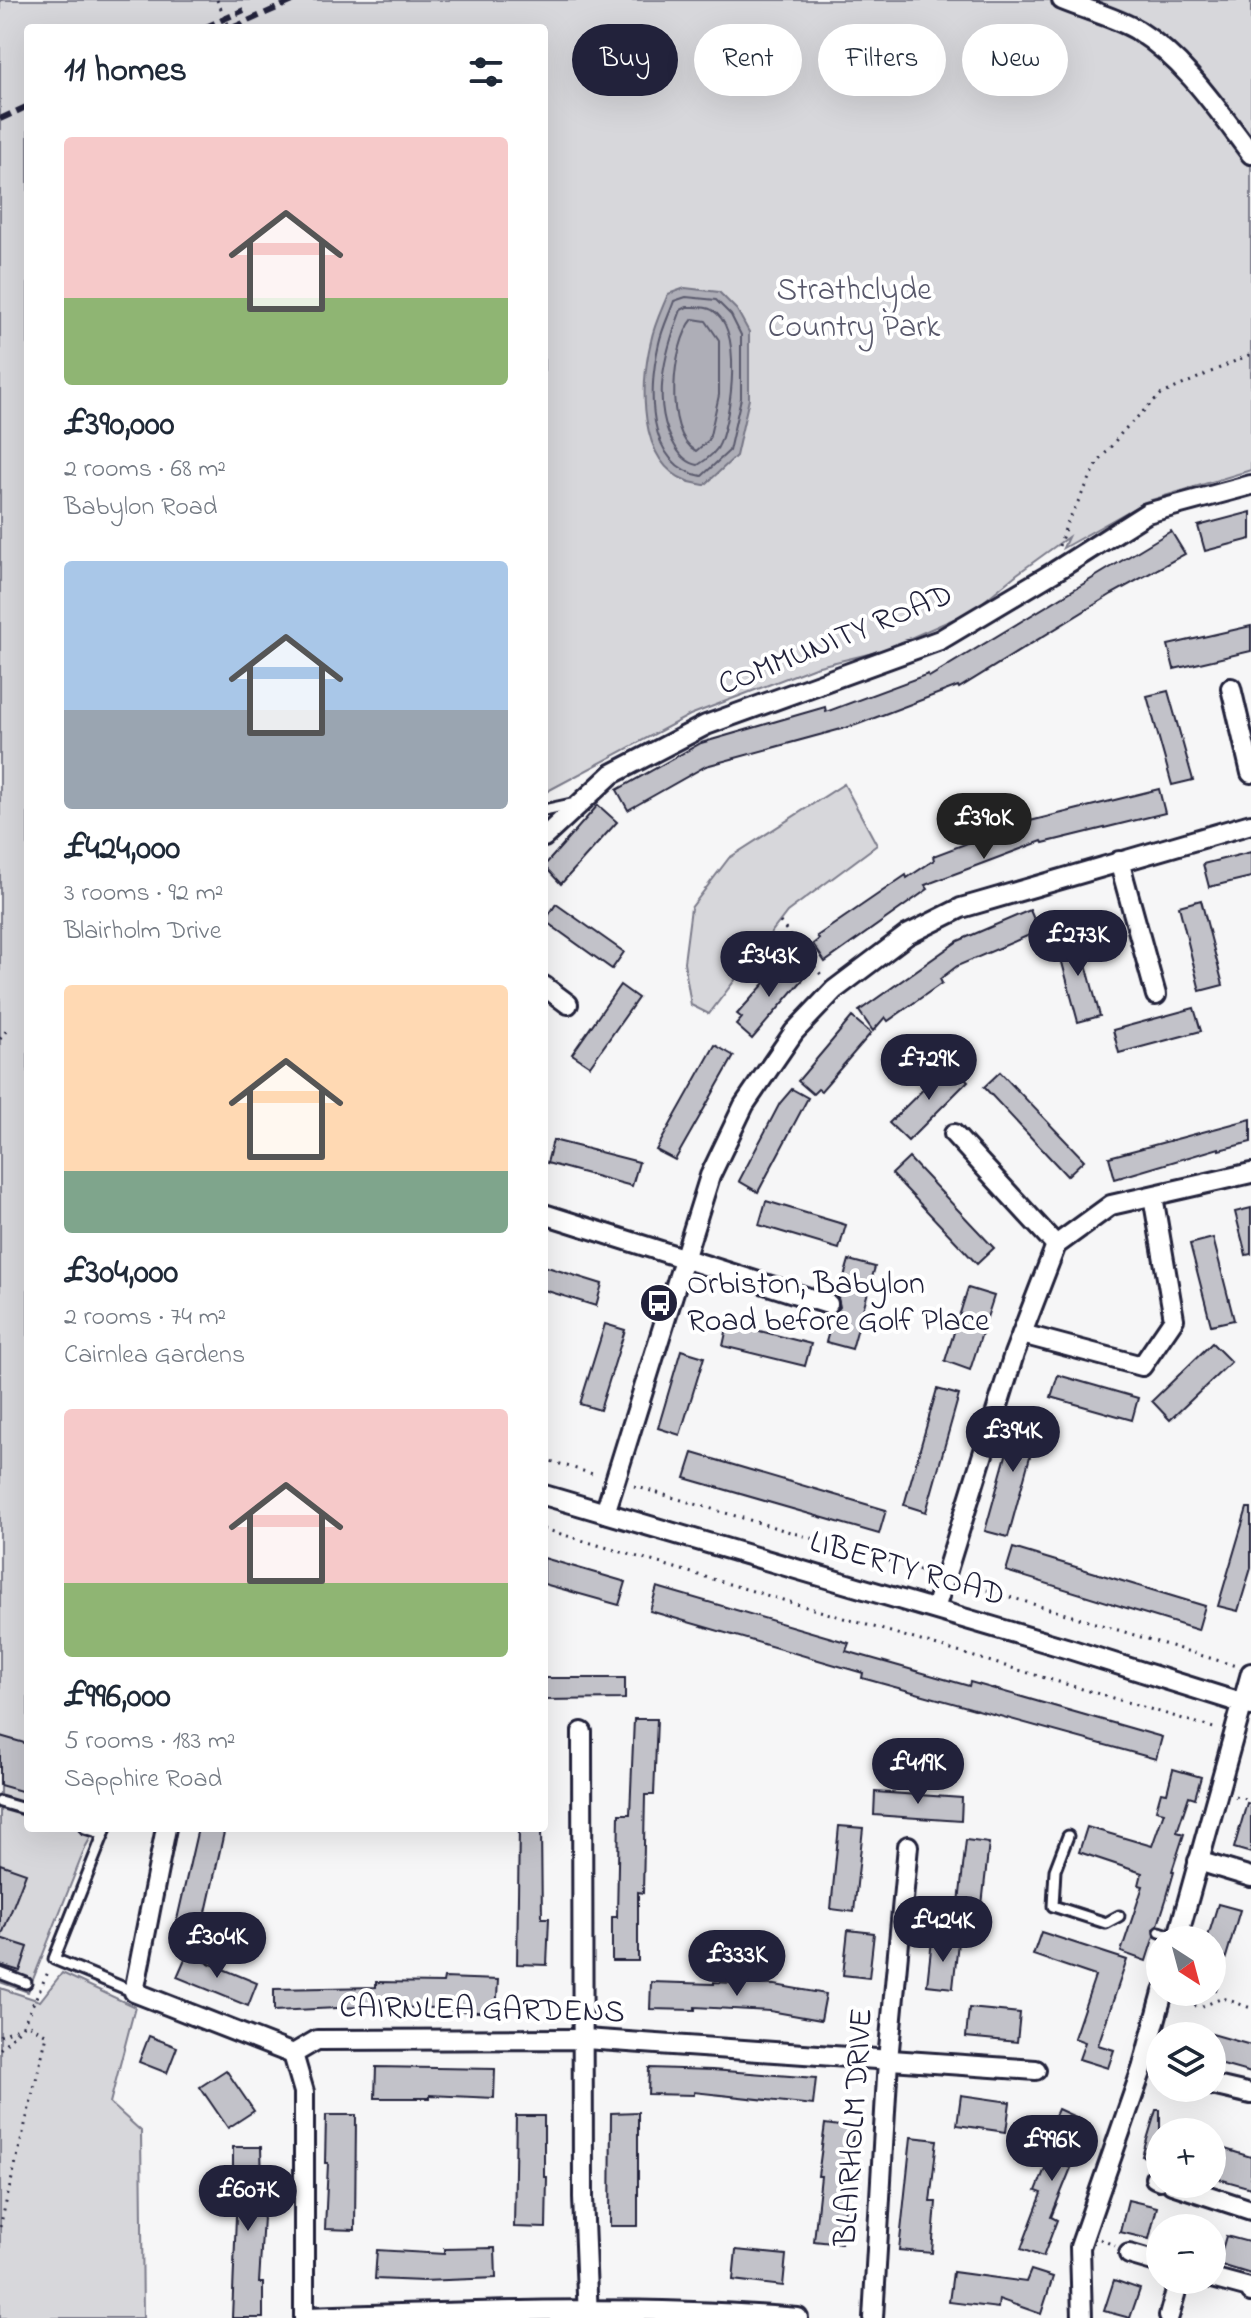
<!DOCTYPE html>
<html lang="en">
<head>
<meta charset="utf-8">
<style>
  :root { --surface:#fff; --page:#f2f2f3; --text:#1f2937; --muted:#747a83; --accent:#22223b }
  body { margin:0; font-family:"Indie Flower",sans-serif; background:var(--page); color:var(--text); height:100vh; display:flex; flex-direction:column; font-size:30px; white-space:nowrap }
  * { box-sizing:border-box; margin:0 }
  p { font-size:26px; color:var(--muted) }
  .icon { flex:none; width:44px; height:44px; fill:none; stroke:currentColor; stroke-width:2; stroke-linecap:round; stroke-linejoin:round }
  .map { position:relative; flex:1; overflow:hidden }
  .panel { position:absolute; left:24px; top:24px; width:524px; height:1808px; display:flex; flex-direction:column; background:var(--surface); border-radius:8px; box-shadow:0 8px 32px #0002 }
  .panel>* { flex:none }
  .guide { position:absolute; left:572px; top:24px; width:558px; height:72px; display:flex; gap:16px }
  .needle { width:52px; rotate:144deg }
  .buttons { position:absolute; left:1146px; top:1926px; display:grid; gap:16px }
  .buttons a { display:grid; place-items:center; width:80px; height:80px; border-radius:50%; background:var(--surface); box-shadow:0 8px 32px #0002; font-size:40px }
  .price { position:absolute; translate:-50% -68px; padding:0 18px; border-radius:28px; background:var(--accent); color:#fff; font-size:26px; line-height:52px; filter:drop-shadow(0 2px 4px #0008) }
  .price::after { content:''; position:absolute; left:50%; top:48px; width:24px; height:18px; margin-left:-12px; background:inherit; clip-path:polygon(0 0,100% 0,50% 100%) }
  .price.on { background:#222; color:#fff }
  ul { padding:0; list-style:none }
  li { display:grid; align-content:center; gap:16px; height:424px; padding:0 40px }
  li span { display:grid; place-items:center; height:248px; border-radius:8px; color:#555 }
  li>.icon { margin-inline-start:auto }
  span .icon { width:144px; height:144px; fill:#fffc; stroke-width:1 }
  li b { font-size:34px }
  h2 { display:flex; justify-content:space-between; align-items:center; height:96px; padding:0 40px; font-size:34px }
  .pill { padding:0 28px; border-radius:36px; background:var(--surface); box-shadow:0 8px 32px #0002; font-size:28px; line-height:72px }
  .pill.on { background:var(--accent); color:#fff }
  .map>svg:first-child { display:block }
  .green { fill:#d7d7db; stroke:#7c7c8b; stroke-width:2 }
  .water { fill:#aeaeb7; stroke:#767685; stroke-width:2 }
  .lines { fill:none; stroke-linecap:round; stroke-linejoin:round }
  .shore { stroke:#5a5a6d; stroke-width:2 }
  .building { fill:#c2c2c9; stroke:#22223b; stroke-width:2 }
  .service-casing { stroke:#22223b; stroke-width:15 }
  .minor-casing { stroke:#22223b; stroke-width:24 }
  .path { stroke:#22223b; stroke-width:3; stroke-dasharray:2 6; stroke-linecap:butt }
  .service { stroke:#fff; stroke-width:9 }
  .minor { stroke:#fff; stroke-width:18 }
  .rail { stroke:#22223b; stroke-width:6; stroke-dasharray:12 6; stroke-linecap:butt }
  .path-bridge { stroke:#22223b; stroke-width:3; stroke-dasharray:2 6; stroke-linecap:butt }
  .labels { text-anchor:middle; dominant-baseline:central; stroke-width:8; stroke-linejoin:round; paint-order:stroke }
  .park-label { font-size:32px; fill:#58586b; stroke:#fff }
  .street-label { font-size:32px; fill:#22223b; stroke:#fff }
  .poi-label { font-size:32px; fill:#22223b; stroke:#fff; text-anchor:start }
</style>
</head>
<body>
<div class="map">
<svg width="1251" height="2318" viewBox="0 0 1251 2318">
  <rect width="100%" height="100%" fill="#f6f6f7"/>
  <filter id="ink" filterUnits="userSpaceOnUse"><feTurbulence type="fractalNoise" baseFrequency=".0125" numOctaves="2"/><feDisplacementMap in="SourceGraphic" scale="16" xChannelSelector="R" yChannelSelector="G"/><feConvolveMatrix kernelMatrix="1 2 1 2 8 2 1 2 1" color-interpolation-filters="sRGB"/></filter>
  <g filter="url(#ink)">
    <g class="green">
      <polygon points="0,0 1251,0 1251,470 1145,502 1063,548 1068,537 1017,574 972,611 881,651 815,667 690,715 544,793 544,28 28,28 28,1828 96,1828 86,1846 28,1992 0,1982"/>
      <polygon points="844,784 877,845 787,912 709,1014 691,1005 684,962 691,908 729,858"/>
      <polygon points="62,1973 135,2007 110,2103 141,2131 143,2318 0,2318 0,1988 40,2001"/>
    </g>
    <path class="water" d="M685,288L719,292L737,310L749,332V399L736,456L705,485C699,484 692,483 687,481C637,462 641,383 651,341C654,325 662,309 668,294Z"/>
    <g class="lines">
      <g class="shore">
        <path d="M686,297L716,300L731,315L741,335V398L729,451L702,476C644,466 649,386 659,343C662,329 669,315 674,301Z"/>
        <path d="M687,307C694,307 706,306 712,310C744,328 731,414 720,443C717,452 706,460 698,465C687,463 680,455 675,446C650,404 665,352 681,310Z"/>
        <path d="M693,319L706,321L719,340V395L709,440L696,451C663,433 672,343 693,319Z"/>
      </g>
    </g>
    <g class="building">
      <polygon points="1251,512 1251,539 1205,551 1198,526"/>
      <polygon points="1171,531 1185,554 1112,594 959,688 958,686 856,725 706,766 628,810 617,790 701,743 825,707 826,712 928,674 929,677"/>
      <polygon points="1251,626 1251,651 1174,669 1168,645"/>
      <polygon points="1168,691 1193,780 1172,785 1147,696"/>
      <polygon points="1159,789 1165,813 1043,843 1042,841 925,885 928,889 825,962 813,944 819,939 817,936 906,875 907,878 934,860 933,856 1018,824"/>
      <polygon points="598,805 617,822 561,884 544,866"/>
      <polygon points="1251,852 1251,877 1209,887 1203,864"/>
      <polygon points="1201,900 1223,985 1200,991 1179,906"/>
      <polygon points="556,904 624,952 612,969 545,921"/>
      <polygon points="1030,910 1039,931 957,966 940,979 942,983 888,1021 885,1017 873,1031 859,1011 958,941"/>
      <polygon points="1078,934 1100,1016 1078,1022 1056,940"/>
      <polygon points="791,963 806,976 752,1039 736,1025 742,1018 737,1014 781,965 786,968"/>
      <polygon points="620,985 638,998 590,1066 572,1054"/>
      <polygon points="1194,1008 1201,1031 1119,1053 1113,1030"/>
      <polygon points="852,1017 871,1033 821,1091 818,1089 813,1094 798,1081"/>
      <polygon points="715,1045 734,1056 675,1160 656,1150"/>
      <polygon points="950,1063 968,1081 908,1141 889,1123"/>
      <polygon points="1000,1072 1084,1160 1067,1176 984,1087"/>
      <polygon points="792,1089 808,1098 758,1192 739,1181 780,1103"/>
      <polygon points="1251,1119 1251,1142 1219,1150 1219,1148 1115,1179 1109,1157"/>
      <polygon points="553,1140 639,1162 632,1186 547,1163"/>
      <polygon points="909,1158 994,1248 977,1264 892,1174"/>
      <polygon points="766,1201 846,1225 839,1249 759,1225"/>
      <polygon points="1251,1208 1251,1254 1246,1255 1235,1212"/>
      <polygon points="1213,1238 1234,1320 1211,1325 1190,1244"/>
      <polygon points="849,1260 875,1267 852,1349 826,1342 834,1314 840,1307 838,1298"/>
      <polygon points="544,1266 602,1284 596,1306 544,1290"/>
      <polygon points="968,1288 994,1296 970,1370 945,1361"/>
      <polygon points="728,1323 811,1344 805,1366 723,1346"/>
      <polygon points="605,1324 625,1330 600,1410 580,1404"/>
      <polygon points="1212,1343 1231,1362 1170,1420 1152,1401"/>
      <polygon points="681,1350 704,1357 680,1435 658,1428"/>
      <polygon points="1058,1375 1138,1398 1132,1420 1051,1397"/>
      <polygon points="937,1389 959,1395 926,1512 904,1505"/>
      <polygon points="1024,1411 1041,1416 1008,1537 985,1531 1018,1412 1023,1414"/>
      <polygon points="693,1453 886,1510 879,1534 685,1478"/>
      <polygon points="1247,1508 1251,1508 1251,1568 1238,1611 1218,1606"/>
      <polygon points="1013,1548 1205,1606 1198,1630 1006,1571"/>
      <polygon points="544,1558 626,1582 619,1605 544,1584"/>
      <polygon points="657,1587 849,1643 846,1651 969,1686 970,1682 1162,1737 1156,1759 862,1678 863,1673 650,1611"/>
      <polygon points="544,1678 625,1678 625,1699 544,1700"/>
      <polygon points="634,1719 657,1719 654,1795 645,1795 643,1893 638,1892 638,1961 612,1961 612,1917 617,1917 619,1814 630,1814"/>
      <polygon points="0,1736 28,1744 28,1793 0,1785"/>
      <polygon points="1173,1769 1201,1777 1195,1798 1189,1796 1177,1832 1184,1834 1172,1871 1174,1872 1166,1900 1158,1925 1153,1929 1154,1936 1146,1961 1121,1952 1143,1886 1139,1885 1142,1873 1079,1852 1087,1827 1152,1846 1164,1812 1156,1810 1161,1792 1167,1793"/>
      <polygon points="875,1792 962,1798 961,1821 874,1815"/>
      <polygon points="1247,1803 1251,1804 1251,1853 1234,1848"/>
      <polygon points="839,1826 863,1828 854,1912 831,1909"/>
      <polygon points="198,1828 225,1828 202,1930 176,1924"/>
      <polygon points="519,1828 541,1828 542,1918 549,1918 547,1965 517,1964"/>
      <polygon points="966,1840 989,1843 980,1923 957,1921"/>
      <polygon points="0,1864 26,1873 1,1937 0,1937"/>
      <polygon points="1218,1904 1240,1910 1216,1991 1212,1990 1212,1940 1207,1940"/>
      <polygon points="848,1930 874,1933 869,1978 843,1975"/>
      <polygon points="1041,1932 1127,1960 1098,2045 1114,2050 1108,2068 1079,2059 1085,2042 1074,2038 1095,1976 1033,1955"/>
      <polygon points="0,1938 28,1947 20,1971 0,1965"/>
      <polygon points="932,1940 958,1942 953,1988 927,1985"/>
      <polygon points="187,1954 257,1983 248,2006 177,1977"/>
      <polygon points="444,1978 498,1980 496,2013 442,2010 442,2008 359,2007 274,2011 274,1989 376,1987 376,1982 443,1983"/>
      <polygon points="651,1982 714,1984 714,1982 775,1985 826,1994 821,2020 770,2011 695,2007 695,2010 650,2009"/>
      <polygon points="969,2008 1020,2013 1017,2042 966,2037"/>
      <polygon points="1212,2034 1251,2045 1251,2073 1212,2062"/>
      <polygon points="149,2036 177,2047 167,2073 139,2062"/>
      <polygon points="376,2067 495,2069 494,2098 430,2095 430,2098 375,2098"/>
      <polygon points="649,2068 712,2070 816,2078 813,2105 694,2092 694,2095 648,2094"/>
      <polygon points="226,2070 254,2111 228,2128 200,2087"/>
      <polygon points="961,2095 1010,2102 1006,2132 957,2125"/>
      <polygon points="1058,2109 1082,2120 1062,2165 1071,2168 1051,2217 1057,2220 1043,2257 1021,2249 1042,2193 1036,2191 1055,2143 1045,2138"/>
      <polygon points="1156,2110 1160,2110 1160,2161 1142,2156"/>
      <polygon points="638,2112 638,2226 610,2226 611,2113"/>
      <polygon points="326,2115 356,2115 355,2230 325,2229 328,2163 325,2163"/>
      <polygon points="516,2116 544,2116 544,2177 547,2177 546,2228 514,2227"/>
      <polygon points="825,2124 854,2128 844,2197 846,2198 841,2244 814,2241 821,2176 818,2176"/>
      <polygon points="911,2137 937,2140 930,2202 936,2202 932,2253 899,2250"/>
      <polygon points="1212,2145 1251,2157 1251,2188 1212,2177"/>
      <polygon points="233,2147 261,2147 263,2217 259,2283 263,2283 263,2318 232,2318 237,2191 233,2191"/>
      <polygon points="1128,2200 1157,2207 1149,2239 1120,2232"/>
      <polygon points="1226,2236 1249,2242 1251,2245 1251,2274 1218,2264"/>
      <polygon points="495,2248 496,2278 423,2281 375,2279 377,2250 444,2254 444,2249"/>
      <polygon points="736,2250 786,2255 783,2286 733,2280"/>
      <polygon points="1031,2270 1053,2277 1041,2314 999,2299 998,2308 949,2302 953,2272 1026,2282"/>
      <polygon points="1114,2280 1140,2289 1130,2318 1104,2311"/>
    </g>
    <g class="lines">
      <defs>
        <g id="service">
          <polyline points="544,810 576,803"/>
          <polyline points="0,1802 28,1810"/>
          <polyline points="85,1828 104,1834"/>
          <polyline points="106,1828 54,1959 134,1992"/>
          <polyline points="1068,1836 1055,1870 1053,1906 1106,1923 1119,1916"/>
          <polyline points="1160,1932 1178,1938"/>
          <polyline points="0,1973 26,1983"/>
        </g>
        <g id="minor">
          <path d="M1062,0C1086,10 1115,17 1137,30C1185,60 1218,110 1251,154"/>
          <polyline points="1231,688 1251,773"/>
          <polyline points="544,837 612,774 706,725 940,640 1054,572 1147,513 1251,485"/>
          <polyline points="1119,861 1156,995"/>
          <polyline points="544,986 568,1004"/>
          <polyline points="954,1134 1056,1245"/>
          <polyline points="544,1214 828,1304"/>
          <polyline points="1022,1334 1142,1366 1174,1319 1153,1196"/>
          <polyline points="544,1495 1069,1649 1251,1706"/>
          <polyline points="605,1513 710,1176 744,1105 794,1032 834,990 907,935 961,908 1251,824"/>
          <polyline points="935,1609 1014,1354 1056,1245 1111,1205 1251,1173"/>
          <polyline points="582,1732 583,2197 588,2318"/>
          <polyline points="166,1828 134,1992 293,2054"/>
          <polyline points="1198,1861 1251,1877"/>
          <polyline points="1177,1940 1251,1673"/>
          <polyline points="293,2054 317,2040 585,2039 1036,2070"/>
          <polyline points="293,2054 304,2092 304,2318"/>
          <polyline points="1212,2085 1251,2094"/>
          <polyline points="1155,2178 1160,2180"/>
          <polyline points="1172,2184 1251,2210"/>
          <polyline points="1129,2254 1160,2263"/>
          <polyline points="1212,2278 1249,2288 1251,2292"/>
          <polyline points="1169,2316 1179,2280"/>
          <path d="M304,2317C468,2312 633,2304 798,2318"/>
          <polyline points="873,2318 888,2060 908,1846"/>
          <polyline points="1082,2318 1080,2247 1142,2069 1163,1992"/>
        </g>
      </defs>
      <use href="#service" class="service-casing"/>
      <use href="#minor" class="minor-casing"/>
      <g class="path">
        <polyline points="1059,546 1067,523 1098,463 1123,431 1160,395 1251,354"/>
        <polyline points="780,922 822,976"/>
        <polyline points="0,1039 7,1030"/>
        <polyline points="544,1459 596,1475"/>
        <polyline points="634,1486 926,1572"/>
        <polyline points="544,1529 1217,1729"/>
        <polyline points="964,1583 1236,1666"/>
        <polyline points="1235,1796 1251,1801"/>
        <polyline points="1179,2001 1200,2007 1223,1998 1251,2008"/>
        <polyline points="0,2036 18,2028"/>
        <polyline points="0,2049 22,2027 49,1970"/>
        <polyline points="0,2227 47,2035 24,2022"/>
        <polyline points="1100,2239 1115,2246"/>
      </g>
      <use href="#service" class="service"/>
      <use href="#minor" class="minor"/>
      <g class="rail">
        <polyline points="204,28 244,10"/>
        <polyline points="232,28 295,0"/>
        <polyline points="0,119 28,106"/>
      </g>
      <polyline class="path-bridge" points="217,0 230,28"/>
    </g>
  </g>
  <defs>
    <symbol id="bus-disc" viewBox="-11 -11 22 22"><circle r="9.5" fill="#22223b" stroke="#fff"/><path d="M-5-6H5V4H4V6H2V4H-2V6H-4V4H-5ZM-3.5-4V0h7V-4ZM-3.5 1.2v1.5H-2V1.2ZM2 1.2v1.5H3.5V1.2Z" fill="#fff"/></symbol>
  </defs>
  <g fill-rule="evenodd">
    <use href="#bus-disc" x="637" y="1281" width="44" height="44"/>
  </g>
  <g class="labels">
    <g class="park-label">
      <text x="854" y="291">Strathclyde<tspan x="854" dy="37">Country Park</tspan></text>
    </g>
    <g class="street-label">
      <text transform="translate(836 641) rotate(-22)">COMMUNITY ROAD</text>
      <text transform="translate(907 1570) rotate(16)">LIBERTY ROAD</text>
      <text transform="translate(482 2011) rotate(1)">CAIRNLEA GARDENS</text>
      <text transform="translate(855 2127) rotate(-86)">BLAIRHOLM DRIVE</text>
    </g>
    <g class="poi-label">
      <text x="687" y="1285">Orbiston, Babylon<tspan x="687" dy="37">Road before Golf Place</tspan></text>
    </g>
  </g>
</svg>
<div class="buttons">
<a><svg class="needle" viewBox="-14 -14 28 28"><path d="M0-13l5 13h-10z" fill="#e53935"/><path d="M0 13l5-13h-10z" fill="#747a83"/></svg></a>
<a><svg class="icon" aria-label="layers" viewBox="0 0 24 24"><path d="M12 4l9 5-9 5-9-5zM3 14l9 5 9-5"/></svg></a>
<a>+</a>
<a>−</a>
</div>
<b class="price on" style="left:984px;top:861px">£390K</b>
<b class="price" style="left:1078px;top:978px">£273K</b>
<b class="price" style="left:769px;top:999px">£343K</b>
<b class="price" style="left:929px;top:1102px">£729K</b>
<b class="price" style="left:1013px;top:1474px">£394K</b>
<b class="price" style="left:918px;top:1806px">£419K</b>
<b class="price" style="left:943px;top:1964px">£424K</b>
<b class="price" style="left:217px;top:1980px">£304K</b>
<b class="price" style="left:737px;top:1998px">£333K</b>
<b class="price" style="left:1052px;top:2183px">£996K</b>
<b class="price" style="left:248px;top:2233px">£607K</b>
<div class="guide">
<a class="pill on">Buy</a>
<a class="pill">Rent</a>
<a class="pill">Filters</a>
<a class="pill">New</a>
</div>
<section class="panel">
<h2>11 homes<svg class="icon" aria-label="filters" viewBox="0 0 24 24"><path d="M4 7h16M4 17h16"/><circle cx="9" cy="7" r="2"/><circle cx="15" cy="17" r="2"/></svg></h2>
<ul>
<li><span style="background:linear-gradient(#f6c9c9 65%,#8fb573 0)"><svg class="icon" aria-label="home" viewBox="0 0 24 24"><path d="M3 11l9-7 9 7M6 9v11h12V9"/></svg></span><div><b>£390,000</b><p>2 rooms · 68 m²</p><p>Babylon Road</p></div></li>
<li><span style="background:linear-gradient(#a9c7e8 60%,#9aa5b1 0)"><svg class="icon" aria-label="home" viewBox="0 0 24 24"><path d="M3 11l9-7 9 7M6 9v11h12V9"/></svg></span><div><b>£424,000</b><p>3 rooms · 92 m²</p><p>Blairholm Drive</p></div></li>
<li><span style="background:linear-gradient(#ffd9b3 75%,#7fa58c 0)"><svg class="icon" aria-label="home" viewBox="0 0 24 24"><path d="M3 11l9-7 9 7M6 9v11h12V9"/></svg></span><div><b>£304,000</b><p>2 rooms · 74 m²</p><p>Cairnlea Gardens</p></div></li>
<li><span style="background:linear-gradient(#f6c9c9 70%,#8fb573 0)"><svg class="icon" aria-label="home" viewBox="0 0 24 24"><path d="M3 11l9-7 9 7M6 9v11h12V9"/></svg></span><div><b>£996,000</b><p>5 rooms · 183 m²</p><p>Sapphire Road</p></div></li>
</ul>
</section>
</div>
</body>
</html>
